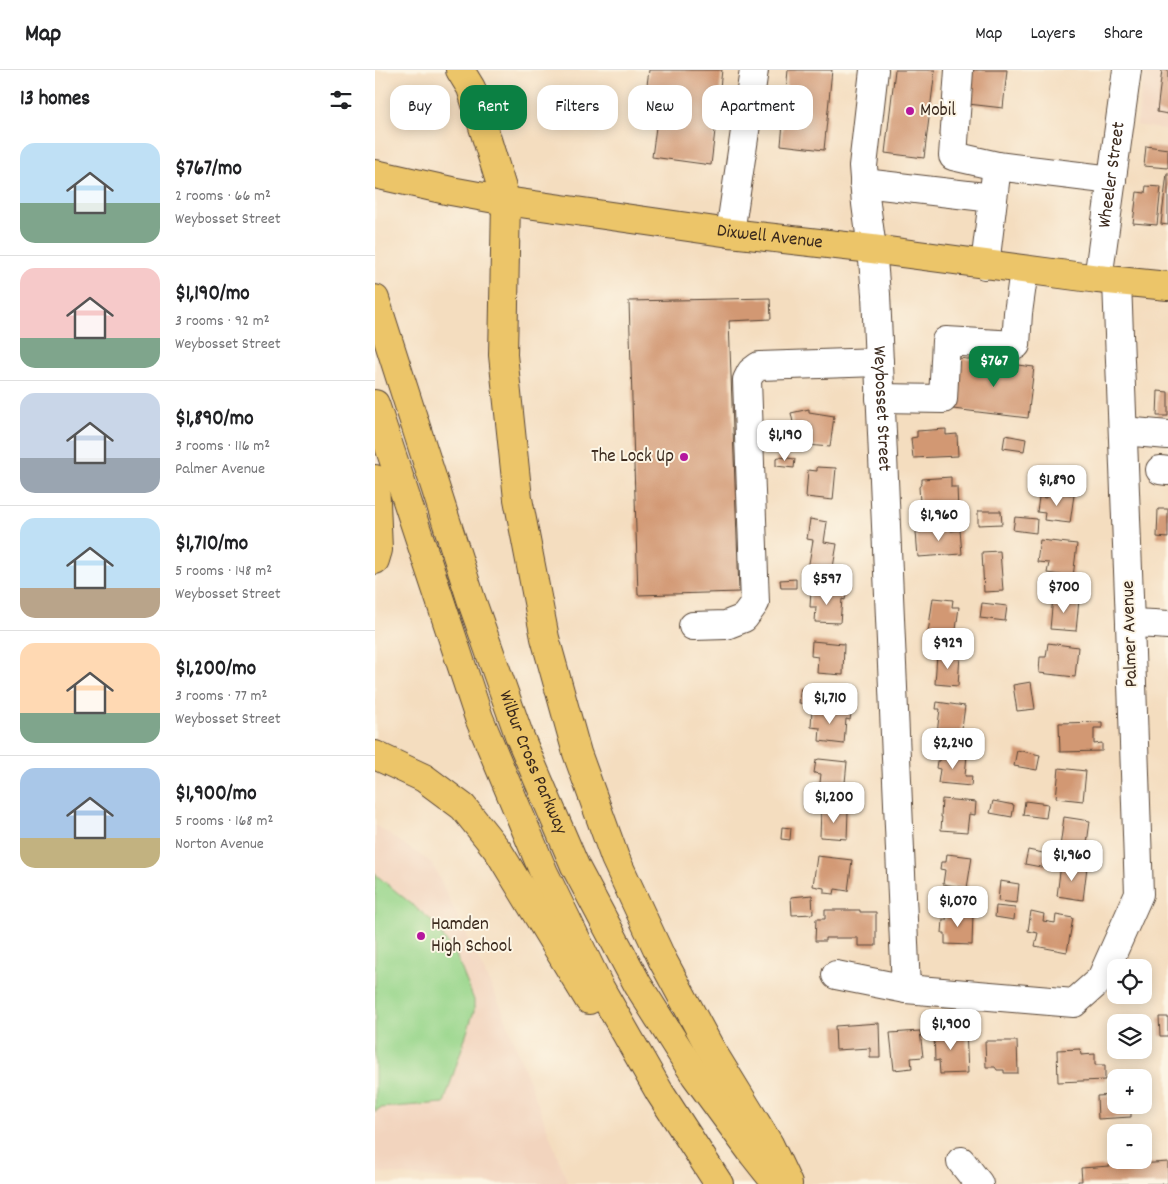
<!DOCTYPE html>
<html lang="en">
<head>
<meta charset="utf-8">
<style>
  :root { --surface:#fff; --page:#f2f2f2; --text:#202124; --muted:#757577; --line:#e0e0e0; --accent:#0b8043 }
  body { margin:0; font-family:Dekko,sans-serif; background:var(--page); color:var(--text); height:100vh; display:flex; flex-direction:column; font-size:19px; white-space:nowrap }
  * { box-sizing:border-box; margin:0 }
  p { font-size:16px; color:var(--muted) }
  .icon { flex:none; width:28px; height:28px; fill:none; stroke:currentColor; stroke-width:2; stroke-linecap:round; stroke-linejoin:round }
  .map { position:relative; flex:1; overflow:hidden }
  .panel { display:flex; flex-direction:column; background:var(--surface); width:375px }
  .panel>* { flex:none }
  .hud { position:absolute; left:15px; top:15px; width:475px; height:45px; display:flex; gap:10px }
  .fabs { position:absolute; left:732px; top:889px; display:grid; gap:10px }
  .fabs a { display:grid; place-items:center; width:45px; height:45px; border-radius:10px; background:var(--surface); box-shadow:0 2px 12px #0003; font-size:25px }
  .price { position:absolute; translate:-50% -42px; padding:0 11px; border-radius:10px; background:#fff; color:#222; font-size:16px; line-height:32px; filter:drop-shadow(0 1px 2px #0008) }
  .price::after { content:''; position:absolute; left:50%; top:30px; width:15px; height:11px; margin-left:-8px; background:inherit; clip-path:polygon(0 0,100% 0,50% 100%) }
  .price.selected { background:var(--accent); color:#fff }
  ul { padding:0; list-style:none }
  li { display:flex; align-items:center; gap:15px; height:125px; padding:0 20px }
  li+li { border-top:1px solid var(--line) }
  li span { display:grid; place-items:center; flex:none; width:140px; height:100px; border-radius:15px; color:#555 }
  li>.icon { margin-inline-start:auto }
  span .icon { width:60px; height:60px; fill:#fffc; stroke-width:1 }
  li b { font-size:21px }
  h2 { display:flex; justify-content:space-between; align-items:center; height:60px; padding:0 20px; font-size:21px }
  .tag { padding:0 18px; border-radius:15px; background:var(--surface); box-shadow:0 2px 12px #0003; font-size:18px; line-height:45px }
  .tag.selected { background:var(--accent); color:#fff }
  header { display:flex; align-items:center; gap:30px; box-sizing:border-box; height:70px; padding:0 25px; background:var(--surface); border-bottom:1px solid var(--line) }
  header strong { font-size:24px }
  nav { display:flex; gap:28px; margin-inline-start:auto; font-size:18px }
  main { display:flex; flex:1; min-height:0 }
  .map>svg:first-child { display:block }
  .built { fill:#f2d4be }
  .green { fill:#98d68b; stroke:#6a8054 }
  .building { fill:#d29873 }
  .lines { fill:none; stroke-linecap:round; stroke-linejoin:round }
  .minor-casing { stroke:#574536; stroke-width:30 }
  .major-casing { stroke:#574536; stroke-width:30 }
  .highway-casing { stroke:#574536; stroke-width:30 }
  .minor { stroke:#fff; stroke-width:28 }
  .major { stroke:#ecc569; stroke-width:28 }
  .highway { stroke:#ecc569; stroke-width:28 }
  .poi-dot { fill:#b5179e; stroke:#fcf5e5; stroke-width:2 }
  .labels { text-anchor:middle; dominant-baseline:central; stroke-width:4; stroke-linejoin:round; paint-order:stroke }
  .poi-label { font-size:19px; fill:#3b2a1e; stroke:#fcf5e5; text-anchor:start }
  .street-label { font-size:19px; fill:#3b2a1e; stroke:#fcf5e5 }
</style>
</head>
<body>
<header>
<strong>Map</strong>
<nav><a>Map</a><a>Layers</a><a>Share</a></nav>
</header>
<main>
<section class="panel">
<h2>13 homes<svg class="icon" aria-label="filters" viewBox="0 0 24 24"><path d="M4 7h16M4 17h16"/><circle cx="9" cy="7" r="2"/><circle cx="15" cy="17" r="2"/></svg></h2>
<ul>
<li><span style="background:linear-gradient(#bfe0f5 60%,#7fa58c 0)"><svg class="icon" aria-label="home" viewBox="0 0 24 24"><path d="M3 11l9-7 9 7M6 9v11h12V9"/></svg></span><div><b>$767/mo</b><p>2 rooms · 66 m²</p><p>Weybosset Street</p></div></li>
<li><span style="background:linear-gradient(#f6c9c9 70%,#7fa58c 0)"><svg class="icon" aria-label="home" viewBox="0 0 24 24"><path d="M3 11l9-7 9 7M6 9v11h12V9"/></svg></span><div><b>$1,190/mo</b><p>3 rooms · 92 m²</p><p>Weybosset Street</p></div></li>
<li><span style="background:linear-gradient(#c9d6e8 65%,#9aa5b1 0)"><svg class="icon" aria-label="home" viewBox="0 0 24 24"><path d="M3 11l9-7 9 7M6 9v11h12V9"/></svg></span><div><b>$1,890/mo</b><p>3 rooms · 116 m²</p><p>Palmer Avenue</p></div></li>
<li><span style="background:linear-gradient(#bfe0f5 70%,#b9a48a 0)"><svg class="icon" aria-label="home" viewBox="0 0 24 24"><path d="M3 11l9-7 9 7M6 9v11h12V9"/></svg></span><div><b>$1,710/mo</b><p>5 rooms · 148 m²</p><p>Weybosset Street</p></div></li>
<li><span style="background:linear-gradient(#ffd9b3 70%,#7fa58c 0)"><svg class="icon" aria-label="home" viewBox="0 0 24 24"><path d="M3 11l9-7 9 7M6 9v11h12V9"/></svg></span><div><b>$1,200/mo</b><p>3 rooms · 77 m²</p><p>Weybosset Street</p></div></li>
<li><span style="background:linear-gradient(#a9c7e8 70%,#c2b280 0)"><svg class="icon" aria-label="home" viewBox="0 0 24 24"><path d="M3 11l9-7 9 7M6 9v11h12V9"/></svg></span><div><b>$1,900/mo</b><p>5 rooms · 168 m²</p><p>Norton Avenue</p></div></li>
</ul>
</section>
<div class="map">
<svg width="793" height="1114" viewBox="0 0 793 1114">
  <rect width="100%" height="100%" fill="#fcf5e5"/>
  <filter id="ink" filterUnits="userSpaceOnUse"><feTurbulence type="fractalNoise" baseFrequency=".02" numOctaves="2"/><feDisplacementMap in="SourceGraphic" scale="10" xChannelSelector="R" yChannelSelector="G"/><feConvolveMatrix kernelMatrix="1 2 1 2 8 2 1 2 1" color-interpolation-filters="sRGB"/></filter>
  <filter id="wash" filterUnits="userSpaceOnUse"><feTurbulence type="fractalNoise" baseFrequency=".0096" numOctaves="4" result="noise"/><feDisplacementMap in="SourceGraphic" scale="20" xChannelSelector="R" yChannelSelector="G"/><feGaussianBlur stdDeviation="1.12" result="paint"/><feColorMatrix in="noise" values="0 0 0 0 0 0 0 0 0 0 0 0 0 0 0 0 0 1.4 0 .05"/><feComposite in="paint" operator="in"/></filter>
  <g filter="url(#wash)">
    <rect width="100%" height="100%" fill="#f4ddbf"/>
    <g class="built">
      <polygon points="769,0 793,0 793,60 762,55"/>
      <polygon points="0,755 57,793 127,939 193,1114 120,1114 0,1102"/>
    </g>
    <polygon class="green" points="0,804 56,850 81,885 99,930 99,941 69,1033 5,1038 0,1042"/>
    <g id="blocks">
      <g class="building">
        <polygon points="274,0 347,0 336,95 277,87 285,27 277,25 278,16 272,15"/>
        <polygon points="413,0 457,0 449,80 406,75"/>
        <polygon points="520,0 560,0 549,88 510,83"/>
        <polygon points="596,0 632,0 628,38 593,34"/>
        <polygon points="787,0 793,0 793,44 782,42"/>
        <polygon points="771,76 793,79 793,98 769,96"/>
        <polygon points="792,103 793,103 793,155 786,154"/>
        <polygon points="771,116 786,117 782,155 758,153 762,122 770,123"/>
        <polygon points="395,228 396,249 354,251 364,522 263,525 254,231"/>
        <polygon points="584,288 659,297 653,348 578,339"/>
        <polygon points="783,321 793,322 793,346 782,346"/>
        <polygon points="434,339 434,342 459,346 455,377 432,375 434,354 431,356 431,359 425,360 423,357 419,357 416,343"/>
        <polygon points="571,359 571,365 582,364 583,386 538,388 536,368 542,367 542,361"/>
        <polygon points="630,365 651,369 649,381 628,378"/>
        <polygon points="404,387 420,389 419,398 401,396 401,388"/>
        <polygon points="442,397 461,398 458,430 431,427 433,400 442,401"/>
        <polygon points="576,407 576,417 582,417 583,439 549,441 548,431 545,432 544,417 547,413 547,409"/>
        <polygon points="672,421 699,425 695,453 669,450 670,443 662,442 664,427 672,428"/>
        <polygon points="783,439 793,439 793,468 782,467"/>
        <polygon points="603,441 626,441 627,454 603,455"/>
        <polygon points="640,447 662,449 661,463 638,460"/>
        <polygon points="435,449 452,452 449,472 462,474 457,503 433,499 438,470 432,469"/>
        <polygon points="576,457 576,461 585,460 587,484 543,487 541,462 546,462 546,459"/>
        <polygon points="665,470 702,474 698,507 672,503 674,493 662,492"/>
        <polygon points="625,481 628,521 609,522 607,482"/>
        <polygon points="421,509 421,518 406,518 405,510"/>
        <polygon points="436,520 471,523 470,530 467,529 465,553 440,552 441,537 435,537"/>
        <polygon points="678,527 704,530 701,561 675,559"/>
        <polygon points="558,528 578,530 577,537 584,537 580,567 553,563"/>
        <polygon points="607,533 632,536 630,551 605,548"/>
        <polygon points="437,571 469,574 468,605 442,603 443,587 436,586"/>
        <polygon points="673,573 703,577 700,607 664,603 665,587 671,587"/>
        <polygon points="562,584 585,585 583,616 560,614"/>
        <polygon points="656,612 660,639 642,641 638,615"/>
        <polygon points="426,618 450,620 449,636 424,633"/>
        <polygon points="562,632 590,636 586,666 562,663 565,639 561,639"/>
        <polygon points="437,639 476,643 475,650 471,649 469,674 444,671 445,658 436,657"/>
        <polygon points="727,652 727,658 719,658 719,674 727,673 727,681 685,682 684,653"/>
        <polygon points="642,680 665,685 662,700 639,696"/>
        <polygon points="566,683 592,685 590,706 597,706 596,716 563,713 565,699 561,698 562,691 565,691"/>
        <polygon points="444,689 472,692 469,723 444,721 446,704 439,703 441,690"/>
        <polygon points="684,698 711,701 708,731 681,728"/>
        <polygon points="567,729 601,732 600,745 594,744 592,762 566,760 567,747 566,747"/>
        <polygon points="618,731 639,735 637,747 615,743"/>
        <polygon points="650,731 673,734 671,748 648,745"/>
        <polygon points="446,739 473,741 472,769 445,767"/>
        <polygon points="689,747 715,751 711,781 685,777"/>
        <polygon points="407,757 416,758 415,770 406,769"/>
        <polygon points="653,780 673,784 671,798 650,794"/>
        <polygon points="572,784 597,787 592,818 568,814 570,800 565,799 566,792 571,792"/>
        <polygon points="442,786 477,790 473,821 460,819 459,824 449,823 449,818 438,816"/>
        <polygon points="686,794 712,797 708,830 682,826"/>
        <polygon points="625,811 644,814 642,833 623,831"/>
        <polygon points="437,825 438,844 417,845 416,827"/>
        <polygon points="621,836 640,838 639,850 620,847"/>
        <polygon points="450,840 485,840 485,842 501,842 501,876 483,876 483,868 450,868 450,871 440,871 441,849 450,849"/>
        <polygon points="572,840 598,842 597,875 570,874 570,863 567,863 568,850 571,850"/>
        <polygon points="656,841 669,844 668,851 680,853 681,845 698,848 692,882 660,876 663,863 653,861"/>
        <polygon points="784,947 793,947 793,966 785,966"/>
        <polygon points="504,953 505,988 495,988 495,978 461,980 460,956"/>
        <polygon points="591,960 593,1003 565,1004 564,990 560,991 559,961"/>
        <polygon points="545,961 548,987 536,988 537,998 519,1000 515,963"/>
        <polygon points="610,971 642,971 643,1003 629,1003 629,1000 622,1000 620,997 611,997"/>
        <polygon points="705,979 706,985 720,984 720,995 730,995 730,1010 683,1012 682,980"/>
        <polygon points="741,1025 741,1035 756,1035 756,1047 723,1049 722,1026"/>
        <polygon points="793,1092 793,1114 703,1114 703,1111 707,1111 706,1098"/>
      </g>
    </g>
  </g>
  <g filter="url(#ink)">
    <use href="#blocks" fill-opacity="0" stroke="#574536" stroke-width="1"/>
    <g class="lines">
      <defs>
        <g id="minor">
          <path id="s1" d="M499,0L488,96L491,134L497,179L501,224L531,919"/>
          <polyline points="584,0 578,86 622,96"/>
          <polyline points="489,113 618,128"/>
          <polyline points="355,163 379,0"/>
          <polyline points="610,195 622,96 737,110"/>
          <path id="s2" d="M723,209L752,0"/>
          <polyline points="505,328 568,329 571,271 641,275 643,243 649,200"/>
          <polyline points="748,361 793,365"/>
          <polyline points="785,400 793,401"/>
          <polyline points="755,553 779,554 793,555"/>
          <polyline points="318,556 351,555 369,548 380,533 372,310 376,302 384,296 504,292"/>
          <polyline points="461,905 531,919 699,933 726,909 764,824 755,553 742,212"/>
          <polyline points="586,1091 604,1114"/>
        </g>
        <g id="major">
          <path id="s3" d="M0,104L76,121L131,131L355,163L497,179L723,209L793,216"/>
        </g>
        <g id="highway">
          <polyline points="85,0 96,18 131,131 128,285 143,429 170,568 202,683 240,788 287,889 334,976 394,1074 413,1114"/>
          <path id="s4" d="M0,229L96,529L144,665L200,796L263,915L320,1005L378,1084L401,1113"/>
          <polyline points="0,334 104,648 169,803 224,916 285,1023 344,1114"/>
          <polyline points="0,409 3,480 0,490"/>
          <polyline points="0,685 49,708 88,737 124,782 214,930"/>
        </g>
      </defs>
      <use href="#minor" class="minor-casing"/>
      <use href="#major" class="major-casing"/>
      <use href="#highway" class="highway-casing"/>
      <use href="#minor" class="minor"/>
      <use href="#major" class="major"/>
      <use href="#highway" class="highway"/>
    </g>
  </g>
  <g class="poi-dot">
    <circle cx="535" cy="41" r="5"/>
    <circle cx="309" cy="387" r="5"/>
    <circle cx="46" cy="866" r="5"/>
  </g>
  <g class="labels">
    <g class="poi-label">
      <text x="545" y="41">Mobil</text>
      <text x="299" y="387" text-anchor="end">The Lock Up</text>
      <text x="56" y="855">Hamden<tspan x="56" dy="22">High School</tspan></text>
    </g>
    <g class="street-label">
      <text stroke="none"><textPath href="#s2" startOffset="105">Wheeler Street</textPath></text>
      <text stroke="none"><textPath href="#s3" startOffset="400">Dixwell Avenue</textPath></text>
      <text stroke="none"><textPath href="#s1" startOffset="340">Weybosset Street</textPath></text>
      <text transform="translate(756 564) rotate(-92)">Palmer Avenue</text>
      <text stroke="none"><textPath href="#s4" startOffset="490">Wilbur Cross Parkway</textPath></text>
    </g>
  </g>
</svg>
<div class="fabs">
<a><svg class="icon" aria-label="locate" viewBox="0 0 24 24"><circle cx="12" cy="12" r="6"/><path d="M12 2v4M12 18v4M2 12h4M18 12h4"/></svg></a>
<a><svg class="icon" aria-label="layers" viewBox="0 0 24 24"><path d="M12 4l9 5-9 5-9-5zM3 14l9 5 9-5"/></svg></a>
<a>+</a>
<a>−</a>
</div>
<b class="price selected" style="left:619px;top:318px">$767</b>
<b class="price" style="left:410px;top:392px">$1,190</b>
<b class="price" style="left:682px;top:437px">$1,890</b>
<b class="price" style="left:564px;top:472px">$1,960</b>
<b class="price" style="left:452px;top:536px">$597</b>
<b class="price" style="left:689px;top:544px">$700</b>
<b class="price" style="left:573px;top:600px">$929</b>
<b class="price" style="left:455px;top:655px">$1,710</b>
<b class="price" style="left:578px;top:700px">$2,240</b>
<b class="price" style="left:459px;top:754px">$1,200</b>
<b class="price" style="left:697px;top:812px">$1,960</b>
<b class="price" style="left:583px;top:858px">$1,070</b>
<b class="price" style="left:576px;top:981px">$1,900</b>
<div class="hud">
<a class="tag">Buy</a>
<a class="tag selected">Rent</a>
<a class="tag">Filters</a>
<a class="tag">New</a>
<a class="tag">Apartment</a>
</div>
</div>
</main>
</body>
</html>
